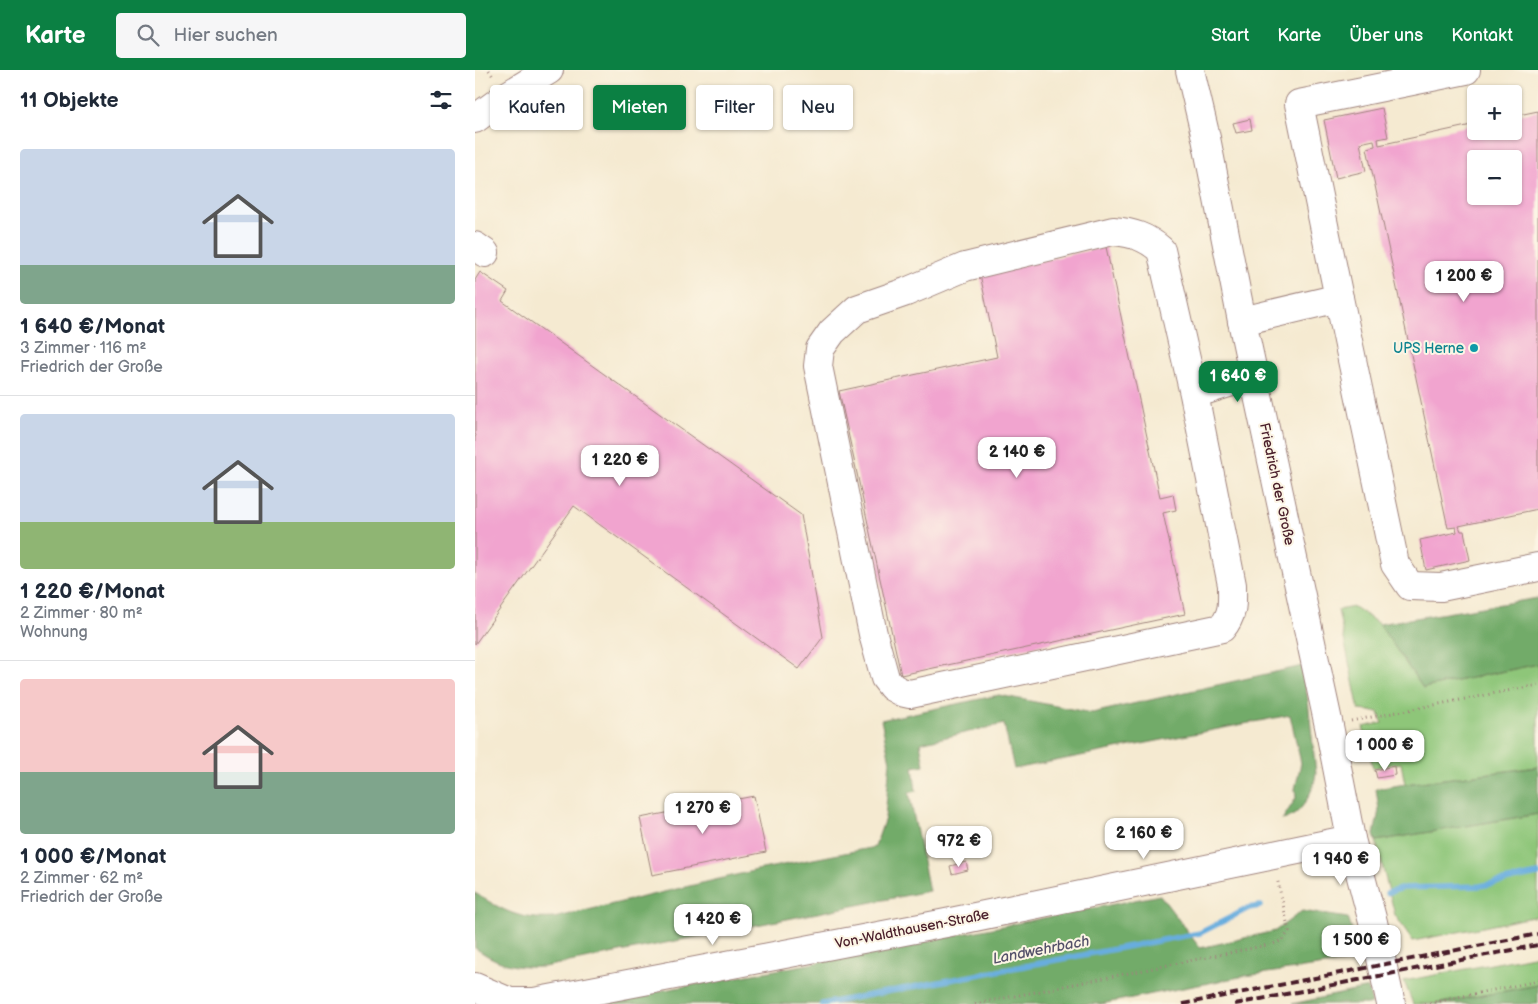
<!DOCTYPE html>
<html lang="de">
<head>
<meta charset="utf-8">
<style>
  :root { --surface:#fff; --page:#f6f6f7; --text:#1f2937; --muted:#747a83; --line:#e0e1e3; --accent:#0b8043 }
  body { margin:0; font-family:"Balsamiq Sans",sans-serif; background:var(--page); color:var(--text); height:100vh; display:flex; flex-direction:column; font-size:19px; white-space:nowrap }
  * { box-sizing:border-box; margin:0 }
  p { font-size:16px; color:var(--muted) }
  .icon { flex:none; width:28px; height:28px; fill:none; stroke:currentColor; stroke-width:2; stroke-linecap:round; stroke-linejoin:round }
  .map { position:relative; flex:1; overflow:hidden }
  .panel { display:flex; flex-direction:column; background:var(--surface); width:475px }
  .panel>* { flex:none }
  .guide { position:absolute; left:15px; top:15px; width:475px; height:45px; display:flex; gap:10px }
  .buttons { position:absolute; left:992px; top:15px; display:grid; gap:10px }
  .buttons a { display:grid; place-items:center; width:55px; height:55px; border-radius:5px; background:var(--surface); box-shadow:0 1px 4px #0004; font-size:25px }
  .price { position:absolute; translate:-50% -42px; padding:0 11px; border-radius:10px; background:#fff; color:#222; font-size:16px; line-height:32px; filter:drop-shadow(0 1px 2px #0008) }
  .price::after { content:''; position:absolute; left:50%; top:30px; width:15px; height:11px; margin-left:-8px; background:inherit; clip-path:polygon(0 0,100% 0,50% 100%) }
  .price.on { background:var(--accent); color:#fff }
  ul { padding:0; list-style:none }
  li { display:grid; align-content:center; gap:10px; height:265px; padding:0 20px }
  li+li { border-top:1px solid var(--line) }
  li span { display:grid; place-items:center; height:155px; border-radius:5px; color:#555 }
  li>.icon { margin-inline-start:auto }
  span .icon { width:90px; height:90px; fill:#fffc; stroke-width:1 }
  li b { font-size:21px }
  h2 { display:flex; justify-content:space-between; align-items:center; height:60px; padding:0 20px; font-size:21px }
  .tag { padding:0 18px; border-radius:5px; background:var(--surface); box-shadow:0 1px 4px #0004; font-size:18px; line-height:45px }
  .tag.on { background:var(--accent); color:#fff }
  header { display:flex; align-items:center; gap:30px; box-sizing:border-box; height:70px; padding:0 25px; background:var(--accent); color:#fff }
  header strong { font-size:24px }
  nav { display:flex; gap:28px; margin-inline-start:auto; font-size:18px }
  .search { width:350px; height:45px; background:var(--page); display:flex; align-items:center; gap:12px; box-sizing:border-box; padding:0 18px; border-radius:5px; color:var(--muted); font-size:19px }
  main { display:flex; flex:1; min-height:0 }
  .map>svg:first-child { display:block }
  .green { fill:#8ec679; stroke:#6c7252 }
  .forest { fill:#72ab69; stroke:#5e654a }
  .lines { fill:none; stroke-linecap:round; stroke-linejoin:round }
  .stream { stroke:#67adde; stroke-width:5.5 }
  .building { fill:#f1a4cf; fill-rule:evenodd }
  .minor-casing { stroke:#a0847e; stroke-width:30 }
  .path { stroke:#a0847e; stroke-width:3; stroke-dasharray:1 4; stroke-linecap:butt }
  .minor { stroke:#fff; stroke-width:28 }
  .rail { stroke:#4a1f2b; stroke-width:4; stroke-dasharray:8 4; stroke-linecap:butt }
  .culture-dot { fill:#0f9aa8; stroke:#fcf5e5; stroke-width:2 }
  .labels { text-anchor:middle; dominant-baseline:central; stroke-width:4; stroke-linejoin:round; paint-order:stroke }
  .culture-label { font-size:14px; fill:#0d838f; stroke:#fcf5e5; text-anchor:end }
  .street-label { font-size:14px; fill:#4a1f2b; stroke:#fcf5e5 }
  .water-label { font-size:15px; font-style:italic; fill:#54516a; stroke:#fcf5e5 }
</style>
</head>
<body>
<header>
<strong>Karte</strong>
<div class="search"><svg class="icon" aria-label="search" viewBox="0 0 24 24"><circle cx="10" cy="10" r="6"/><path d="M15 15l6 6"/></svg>Hier suchen</div>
<nav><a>Start</a><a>Karte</a><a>Über uns</a><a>Kontakt</a></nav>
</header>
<main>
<section class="panel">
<h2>11 Objekte<svg class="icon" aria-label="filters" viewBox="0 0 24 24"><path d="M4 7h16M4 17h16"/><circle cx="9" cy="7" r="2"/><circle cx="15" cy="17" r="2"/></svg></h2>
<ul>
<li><span style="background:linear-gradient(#c9d6e8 75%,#7fa58c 0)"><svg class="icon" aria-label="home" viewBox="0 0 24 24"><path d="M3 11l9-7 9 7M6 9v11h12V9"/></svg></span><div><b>1 640 €/Monat</b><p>3 Zimmer · 116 m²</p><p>Friedrich der Große</p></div></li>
<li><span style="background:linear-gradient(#c9d6e8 70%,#8fb573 0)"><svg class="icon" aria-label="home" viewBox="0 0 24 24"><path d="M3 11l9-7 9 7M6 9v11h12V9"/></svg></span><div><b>1 220 €/Monat</b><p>2 Zimmer · 80 m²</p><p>Wohnung</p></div></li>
<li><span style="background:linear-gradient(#f6c9c9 60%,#7fa58c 0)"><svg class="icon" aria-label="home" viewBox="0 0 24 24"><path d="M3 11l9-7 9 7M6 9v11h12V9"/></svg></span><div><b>1 000 €/Monat</b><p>2 Zimmer · 62 m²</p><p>Friedrich der Große</p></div></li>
</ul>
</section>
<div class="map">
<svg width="1063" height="934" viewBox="0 0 1063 934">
  <rect width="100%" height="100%" fill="#fcf5e5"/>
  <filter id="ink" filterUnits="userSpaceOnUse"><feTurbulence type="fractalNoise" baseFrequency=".02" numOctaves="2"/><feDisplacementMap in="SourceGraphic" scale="10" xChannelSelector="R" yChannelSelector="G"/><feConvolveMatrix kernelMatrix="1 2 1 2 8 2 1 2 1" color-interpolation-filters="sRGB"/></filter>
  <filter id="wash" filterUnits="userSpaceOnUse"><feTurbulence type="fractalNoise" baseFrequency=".0096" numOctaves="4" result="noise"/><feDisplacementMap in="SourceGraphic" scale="20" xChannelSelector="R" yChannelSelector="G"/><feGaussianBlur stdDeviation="1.12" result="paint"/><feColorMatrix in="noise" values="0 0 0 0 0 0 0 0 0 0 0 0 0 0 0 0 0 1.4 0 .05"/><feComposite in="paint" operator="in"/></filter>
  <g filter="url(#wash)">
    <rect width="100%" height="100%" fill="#f5ead1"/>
    <g class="green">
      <polygon points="879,537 904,554 948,618 1063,594 1063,697 930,714 926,693 898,698 888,657 907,653 904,642 884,640 863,540"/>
      <polygon points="1063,744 1063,846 938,871 920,845 901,771"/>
      <polygon points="1063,885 1063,915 960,934 938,934 929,911"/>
    </g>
    <g class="forest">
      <polygon points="1063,528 1063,594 948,618 904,554"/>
      <path d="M827,596L833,630L841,703C839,721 826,747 807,750L821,728L820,719L826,693L815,645L539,699L529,654L445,673L449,695L438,697L441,721L434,723L454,821L69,897C39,898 25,895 0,878V823C29,841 44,850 79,848L282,800L400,777L410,748L415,691L406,650L524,625L617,643Z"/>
      <polygon points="1063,697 1063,744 901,771 899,765 904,740 901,719 930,714"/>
      <polygon points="685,825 725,878 800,861 827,841 873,848 887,890 770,906 626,934 111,934 340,893"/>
      <polygon points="1063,915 1063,934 960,934"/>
      <polygon points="893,918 897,934 817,934"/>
    </g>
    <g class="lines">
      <g class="stream">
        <polyline points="912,823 928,818 1005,816 1063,804"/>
        <polyline points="347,934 725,863 774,838 785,836"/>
      </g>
    </g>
    <g id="blocks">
      <g class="building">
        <path d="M907,38L913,67L903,69L904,75L1001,54V61H1039V46L1063,41V439L984,456L986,461H989L995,490L951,500L945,470L982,462L981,457L973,458L892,78L900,76L899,70L885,73L891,101L861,108L849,50ZM1001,89H1039V126H1001Z"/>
        <polygon points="775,49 777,60 761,63 758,53"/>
        <polygon points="631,177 685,427 698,424 701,440 688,443 710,544 426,605 364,321 522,287 505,204"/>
        <polygon points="5,202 33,221 27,231 326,445 348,567 324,599 99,436 0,574 0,368 1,365 0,364 0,210"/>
        <polygon points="919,696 920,705 902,708 900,700"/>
        <polygon points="279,726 291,782 177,805 165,748"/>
        <polygon points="491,792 493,800 477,804 475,796"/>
      </g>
    </g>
  </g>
  <g filter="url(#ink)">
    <use href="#blocks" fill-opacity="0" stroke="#a0847e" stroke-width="1"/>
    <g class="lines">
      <defs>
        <g id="minor">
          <polyline points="715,0 731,68 767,251 854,656 876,769 898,852 916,934"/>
          <polyline points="0,49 30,27 74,0"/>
          <polyline points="0,176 10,183"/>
          <polyline points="864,228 920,494 935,516 966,517 1063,497"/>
          <polyline points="767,251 864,228 824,34 991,0"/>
          <path d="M719,324L757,515C757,533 759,543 747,558L435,624L426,622L417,617L410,608L398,564L343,296L345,279L357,262L382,239L431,222L490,197L638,161C658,163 670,166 686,180L719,324L779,305"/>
          <polyline points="0,917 35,932 59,932 471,853 876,769"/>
        </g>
      </defs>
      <use href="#minor" class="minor-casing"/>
      <g class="path">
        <polyline points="14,0 19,8"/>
        <polyline points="876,651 1063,615"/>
        <polyline points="500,934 798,874 808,870 814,861 802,808"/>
        <polyline points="950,934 1063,911"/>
      </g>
      <use href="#minor" class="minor"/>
      <g class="rail">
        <polyline points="708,934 1063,864"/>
        <polyline points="760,934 1063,875"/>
      </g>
    </g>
  </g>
  <circle class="culture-dot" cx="999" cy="278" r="5"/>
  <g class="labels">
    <g class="culture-label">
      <text x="989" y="278">UPS Herne</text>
    </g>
    <g class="street-label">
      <text transform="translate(802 414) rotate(78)">Friedrich der Große</text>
      <text transform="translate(437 859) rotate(-11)">Von-Waldthausen-Straße</text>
    </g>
    <g class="water-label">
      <text transform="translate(566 880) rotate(-11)">Landwehrbach</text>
    </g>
  </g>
</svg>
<div class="buttons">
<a>+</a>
<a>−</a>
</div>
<b class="price" style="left:989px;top:233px">1 200 €</b>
<b class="price on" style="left:763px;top:333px">1 640 €</b>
<b class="price" style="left:542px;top:409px">2 140 €</b>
<b class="price" style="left:145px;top:417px">1 220 €</b>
<b class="price" style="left:910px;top:702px">1 000 €</b>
<b class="price" style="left:228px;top:765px">1 270 €</b>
<b class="price" style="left:669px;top:790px">2 160 €</b>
<b class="price" style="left:484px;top:798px">972 €</b>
<b class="price" style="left:866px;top:816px">1 940 €</b>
<b class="price" style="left:238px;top:876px">1 420 €</b>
<b class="price" style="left:886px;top:897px">1 500 €</b>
<div class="guide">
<a class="tag">Kaufen</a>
<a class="tag on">Mieten</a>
<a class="tag">Filter</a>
<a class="tag">Neu</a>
</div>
</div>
</main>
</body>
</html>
